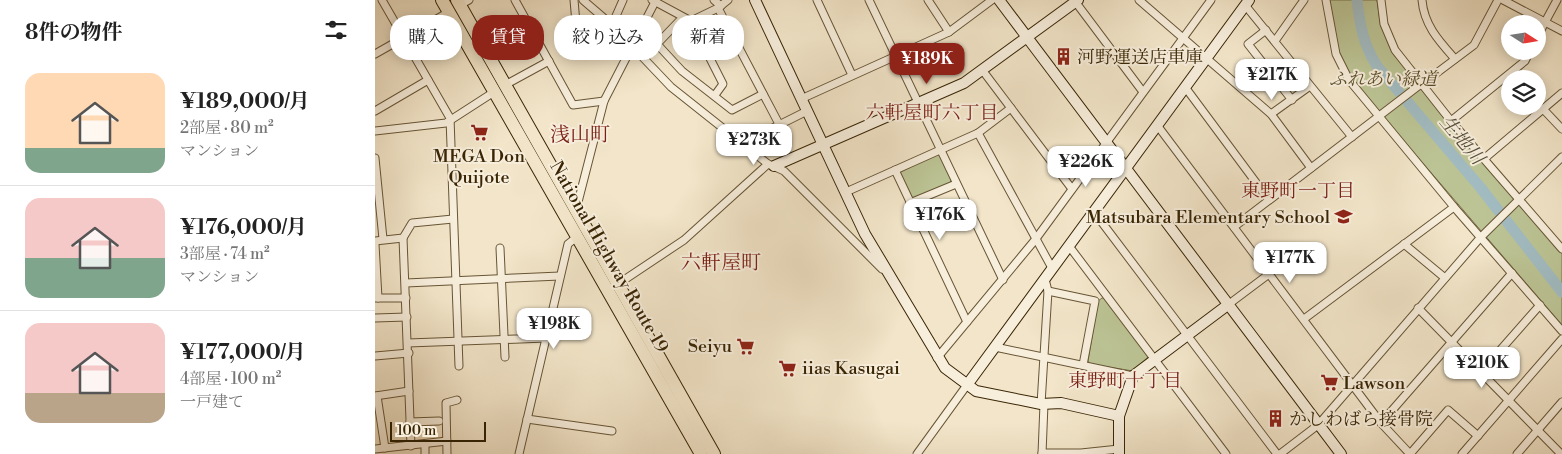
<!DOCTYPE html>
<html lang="ja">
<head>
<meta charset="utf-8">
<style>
  :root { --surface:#fff; --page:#f2f2f2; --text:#222; --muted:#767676; --line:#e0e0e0; --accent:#8f2418 }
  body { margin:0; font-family:"Libre Bodoni","Noto Serif JP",serif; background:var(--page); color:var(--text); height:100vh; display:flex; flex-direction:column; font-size:19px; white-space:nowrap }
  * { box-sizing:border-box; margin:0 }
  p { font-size:16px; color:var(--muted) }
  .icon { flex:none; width:28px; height:28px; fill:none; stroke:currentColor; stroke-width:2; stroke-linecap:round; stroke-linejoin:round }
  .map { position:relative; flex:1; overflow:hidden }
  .side { display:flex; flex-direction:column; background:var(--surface); width:375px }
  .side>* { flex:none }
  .top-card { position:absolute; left:15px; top:15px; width:475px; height:45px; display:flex; gap:10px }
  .needle { width:32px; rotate:102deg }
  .fabs { position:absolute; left:1126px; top:15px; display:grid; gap:10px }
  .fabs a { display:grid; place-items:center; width:45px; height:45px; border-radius:50%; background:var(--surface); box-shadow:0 2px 12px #0003; font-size:25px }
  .scale { position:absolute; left:15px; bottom:12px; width:96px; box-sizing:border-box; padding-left:5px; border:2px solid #392504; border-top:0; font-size:14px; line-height:18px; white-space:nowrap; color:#392504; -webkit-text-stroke:4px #f7eedc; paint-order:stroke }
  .price { position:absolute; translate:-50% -42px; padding:0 11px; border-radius:10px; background:#fff; color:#222; font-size:16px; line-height:32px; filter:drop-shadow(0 1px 2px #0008) }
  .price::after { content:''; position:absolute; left:50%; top:30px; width:15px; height:11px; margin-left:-8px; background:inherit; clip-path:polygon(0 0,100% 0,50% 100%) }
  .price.current { background:var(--accent); color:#fff }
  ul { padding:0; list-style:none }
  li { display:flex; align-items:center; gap:15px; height:125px; padding:0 25px }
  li+li { border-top:1px solid var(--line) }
  li span { display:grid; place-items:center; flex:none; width:140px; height:100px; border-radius:15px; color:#555 }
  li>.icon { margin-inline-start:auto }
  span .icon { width:60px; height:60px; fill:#fffc; stroke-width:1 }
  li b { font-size:21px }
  h2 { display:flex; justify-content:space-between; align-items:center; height:60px; padding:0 25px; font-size:21px }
  .pill { padding:0 18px; border-radius:20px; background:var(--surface); box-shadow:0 2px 12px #0003; font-size:18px; line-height:45px }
  .pill.current { background:var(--accent); color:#fff }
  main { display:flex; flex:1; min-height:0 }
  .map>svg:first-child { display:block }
  .green { fill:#bcc495; stroke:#7a744c }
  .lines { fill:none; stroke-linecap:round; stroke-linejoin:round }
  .river { stroke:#a2bcc2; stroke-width:11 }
  .street-casing { stroke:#675535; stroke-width:9 }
  .secondary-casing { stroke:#392504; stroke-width:12 }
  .highway-casing { stroke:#392504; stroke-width:14 }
  .street { stroke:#f7eedc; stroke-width:7 }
  .secondary { stroke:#f7eedc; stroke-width:10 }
  .highway { stroke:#f2e5c9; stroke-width:12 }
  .labels { text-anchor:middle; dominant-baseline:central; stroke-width:4; stroke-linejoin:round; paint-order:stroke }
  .poi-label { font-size:18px; fill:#392504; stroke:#f7eedc; text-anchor:start }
  .park-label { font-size:18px; font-style:italic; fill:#5a4d28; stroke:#f7eedc }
  .street-label { font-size:18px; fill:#392504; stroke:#f7eedc }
  .neighbourhood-label { font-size:19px; fill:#7a1f14; stroke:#f7eedc }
  .water-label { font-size:19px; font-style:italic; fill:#58523d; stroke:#f7eedc }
  .quarter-label { font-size:20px; fill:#7a1f14; stroke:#f7eedc }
</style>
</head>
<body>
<main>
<section class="side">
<h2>8件の物件<svg class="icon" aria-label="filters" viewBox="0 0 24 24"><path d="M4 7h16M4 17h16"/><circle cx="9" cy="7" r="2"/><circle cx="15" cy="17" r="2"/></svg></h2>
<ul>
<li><span style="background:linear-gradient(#ffd9b3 75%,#7fa58c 0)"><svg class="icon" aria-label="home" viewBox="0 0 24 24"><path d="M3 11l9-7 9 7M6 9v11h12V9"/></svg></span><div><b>¥189,000/月</b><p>2部屋 · 80 m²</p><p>マンション</p></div></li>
<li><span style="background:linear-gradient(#f6c9c9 60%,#7fa58c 0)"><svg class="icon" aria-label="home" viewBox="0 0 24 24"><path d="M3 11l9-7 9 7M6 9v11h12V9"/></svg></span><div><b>¥176,000/月</b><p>3部屋 · 74 m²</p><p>マンション</p></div></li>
<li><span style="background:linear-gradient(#f6c9c9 70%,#b9a48a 0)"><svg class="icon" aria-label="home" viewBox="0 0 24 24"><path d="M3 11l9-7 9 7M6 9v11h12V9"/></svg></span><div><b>¥177,000/月</b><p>4部屋 · 100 m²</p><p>一戸建て</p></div></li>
</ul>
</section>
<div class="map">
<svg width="1187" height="454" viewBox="0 0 1187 454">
  <rect width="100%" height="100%" fill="#f2e5c9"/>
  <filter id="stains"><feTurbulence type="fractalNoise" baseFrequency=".004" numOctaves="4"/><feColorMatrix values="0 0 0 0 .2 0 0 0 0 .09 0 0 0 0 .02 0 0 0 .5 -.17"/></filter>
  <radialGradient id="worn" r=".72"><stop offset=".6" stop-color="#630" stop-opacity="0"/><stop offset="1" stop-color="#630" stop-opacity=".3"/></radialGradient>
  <g class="green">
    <polygon points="954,0 1002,0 1005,21 1018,54 1187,253 1187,325 979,83 963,49"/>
    <polygon points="561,154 565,155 576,180 575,183 539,199 535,198 524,173"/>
    <polygon points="727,298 730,298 774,356 758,371 715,364 713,361 723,301"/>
  </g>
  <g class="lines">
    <path class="river" d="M982,0C985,25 988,44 1002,66L1105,187L1187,292"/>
    <defs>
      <g id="street">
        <polyline points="7,0 75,118 84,366"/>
        <polyline points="140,0 198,105 229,101"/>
        <polyline points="199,0 203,46 231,44 232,20"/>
        <polyline points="208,0 237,25 296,87 393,164 409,171 507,269"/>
        <polyline points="277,0 316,21 343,8 353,0"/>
        <polyline points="339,0 346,6"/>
        <polyline points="442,0 477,75"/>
        <polyline points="494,0 628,280"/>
        <polyline points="553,0 574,32"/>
        <polyline points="699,0 768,92"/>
        <polyline points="764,0 896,114 936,168"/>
        <polyline points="951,0 961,54 974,80 1079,207 1187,331"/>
        <polyline points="1006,0 1009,24 1020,50 1076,121 1187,249"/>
        <path d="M1047,0C1049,25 1064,41 1080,59"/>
        <polyline points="1128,0 1187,31"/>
        <polyline points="85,5 94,0"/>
        <polyline points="870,5 977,137"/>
        <polyline points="343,8 404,124"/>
        <polyline points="307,18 282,44 307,71 357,110 388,94"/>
        <polyline points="316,21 348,84 340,95"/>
        <polyline points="237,25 248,0"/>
        <polyline points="891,30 873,44 917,100"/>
        <polyline points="1162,37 1182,0"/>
        <polyline points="900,41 929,0"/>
        <polyline points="0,54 74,12"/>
        <polyline points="608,71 697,189"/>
        <polyline points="1047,84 1099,45 1123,0"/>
        <polyline points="130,85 174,61"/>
        <polyline points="810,87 894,200"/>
        <polyline points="426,99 574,32 617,0"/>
        <polyline points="1169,110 1187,129"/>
        <polyline points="0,111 53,80"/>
        <polyline points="896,114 935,86"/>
        <polyline points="1076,121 1150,61 1155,51"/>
        <polyline points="782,125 1006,423 1035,454"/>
        <polyline points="0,131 71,123 119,92"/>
        <polyline points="603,133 677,268"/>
        <polyline points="368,143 432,111"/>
        <polyline points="0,158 8,239"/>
        <polyline points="1110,158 1187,93"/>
        <polyline points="520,170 592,322"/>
        <polyline points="471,192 603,133 636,108"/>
        <polyline points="535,203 581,184"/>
        <polyline points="201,210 229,101 281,0"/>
        <polyline points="719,212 902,454"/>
        <polyline points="859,227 1046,84"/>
        <polyline points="28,238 36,446"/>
        <polyline points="0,241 28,238 37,223 78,219"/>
        <polyline points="0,244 3,298"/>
        <polyline points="1029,244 1070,278"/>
        <polyline points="694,246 851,454"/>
        <polyline points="125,248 130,357"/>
        <polyline points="31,283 185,276"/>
        <polyline points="243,284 309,240 393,164"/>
        <polyline points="673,291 720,301 708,365"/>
        <polyline points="0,298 31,298"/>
        <polyline points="854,304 894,274"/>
        <polyline points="1043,308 1186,454"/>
        <polyline points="0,318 32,317"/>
        <polyline points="929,319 1079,207"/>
        <polyline points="33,343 171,338"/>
        <polyline points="620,347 758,376"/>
        <polyline points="0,356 34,353"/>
        <polyline points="562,358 660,240 836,0"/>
        <polyline points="1106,372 1165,305"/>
        <polyline points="0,396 34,391"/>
        <polyline points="2,396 10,448"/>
        <polyline points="666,404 673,291 670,279"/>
        <polyline points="152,419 237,431"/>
        <polyline points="35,422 64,421"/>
        <polyline points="1006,423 1137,273"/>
        <polyline points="50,444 50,454"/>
        <polyline points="0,449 72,441"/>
        <polyline points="667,453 706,453 744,449"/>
        <polyline points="72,454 71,403 82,400"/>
        <polyline points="144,454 193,244 202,237"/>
        <polyline points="542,454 592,385"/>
        <polyline points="667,454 669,404"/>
        <polyline points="905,454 943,425 1105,238 1187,157"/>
        <polyline points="1035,454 1073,410 1103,436"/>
        <polyline points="1087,454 1187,339"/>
        <polyline points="1142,454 1187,402"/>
      </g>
      <g id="secondary">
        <polyline points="380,0 490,234 570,368 601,391 666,404 686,403 744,416"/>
        <polyline points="624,0 966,454"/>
        <polyline points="399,166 589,83 703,0"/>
        <polyline points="592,385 874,0"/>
        <polyline points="744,454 744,416 758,376 854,304"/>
      </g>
      <g id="highway">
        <polyline points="67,0 326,454"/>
        <polyline points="82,0 339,454"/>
      </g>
    </defs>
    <use href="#street" class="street-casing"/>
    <use href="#secondary" class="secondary-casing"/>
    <use href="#highway" class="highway-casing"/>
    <use href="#street" class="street"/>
    <use href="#secondary" class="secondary"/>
    <use href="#highway" class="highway"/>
  </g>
  <defs>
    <symbol id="building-bare" viewBox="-9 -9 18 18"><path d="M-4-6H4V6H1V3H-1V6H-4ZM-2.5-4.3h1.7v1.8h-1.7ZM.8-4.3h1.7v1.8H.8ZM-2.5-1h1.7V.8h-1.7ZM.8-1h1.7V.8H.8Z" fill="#8f2418" stroke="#f7eedc" stroke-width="2.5" paint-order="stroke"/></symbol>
    <symbol id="supermarket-bare" viewBox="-9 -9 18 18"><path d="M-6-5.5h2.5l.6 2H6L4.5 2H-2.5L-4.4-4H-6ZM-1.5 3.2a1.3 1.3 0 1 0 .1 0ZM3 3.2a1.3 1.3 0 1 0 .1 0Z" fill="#8f2418" stroke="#f7eedc" stroke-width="2.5" paint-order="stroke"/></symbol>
    <symbol id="school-bare" viewBox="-9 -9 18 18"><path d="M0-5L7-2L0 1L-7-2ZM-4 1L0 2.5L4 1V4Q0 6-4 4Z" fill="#8f2418" stroke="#f7eedc" stroke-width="2.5" paint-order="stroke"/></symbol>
  </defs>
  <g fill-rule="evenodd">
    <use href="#building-bare" x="676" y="44" width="25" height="25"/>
    <use href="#supermarket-bare" x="92" y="120" width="25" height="25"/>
    <use href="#school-bare" x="956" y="204" width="25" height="25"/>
    <use href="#supermarket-bare" x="358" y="334" width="25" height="25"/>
    <use href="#supermarket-bare" x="400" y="356" width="25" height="25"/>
    <use href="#supermarket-bare" x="942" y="370" width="25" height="25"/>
    <use href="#building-bare" x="888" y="406" width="25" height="25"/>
  </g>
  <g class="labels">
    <g class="poi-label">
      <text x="702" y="57">河野運送店車庫</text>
      <text x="104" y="156" text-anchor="middle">MEGA Don<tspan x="104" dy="21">Quijote</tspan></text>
      <text x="955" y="217" text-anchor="end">Matsubara Elementary School</text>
      <text x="357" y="346" text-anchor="end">Seiyu</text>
      <text x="427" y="368">iias Kasugai</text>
      <text x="968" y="383">Lawson</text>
      <text x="914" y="419">かしわばら接骨院</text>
    </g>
    <g class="park-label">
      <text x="1008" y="79">ふれあい緑道</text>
    </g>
    <g class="street-label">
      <text transform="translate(234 257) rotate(60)">National Highway Route 19</text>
    </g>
    <g class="neighbourhood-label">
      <text x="557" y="113">六軒屋町六丁目</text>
      <text x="923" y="191">東野町一丁目</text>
      <text x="750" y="381">東野町十丁目</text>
    </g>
    <g class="water-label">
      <text transform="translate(1087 140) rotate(50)">生地川</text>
    </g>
    <g class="quarter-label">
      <text x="205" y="135">浅山町</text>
      <text x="346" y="263">六軒屋町</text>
    </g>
  </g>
  <rect width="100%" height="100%" filter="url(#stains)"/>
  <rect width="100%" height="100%" fill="url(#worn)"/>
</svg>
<div class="fabs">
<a><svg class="needle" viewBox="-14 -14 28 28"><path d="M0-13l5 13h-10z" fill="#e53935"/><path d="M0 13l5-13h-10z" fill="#767676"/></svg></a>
<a><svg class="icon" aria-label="layers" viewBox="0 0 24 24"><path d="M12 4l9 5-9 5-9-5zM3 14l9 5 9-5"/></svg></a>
</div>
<div class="scale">100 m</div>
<b class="price current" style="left:552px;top:85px">¥189K</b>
<b class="price" style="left:897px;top:101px">¥217K</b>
<b class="price" style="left:379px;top:166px">¥273K</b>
<b class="price" style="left:711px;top:188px">¥226K</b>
<b class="price" style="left:565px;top:241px">¥176K</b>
<b class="price" style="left:915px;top:284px">¥177K</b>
<b class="price" style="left:179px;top:350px">¥198K</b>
<b class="price" style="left:1107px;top:389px">¥210K</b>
<div class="top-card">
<a class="pill">購入</a>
<a class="pill current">賃貸</a>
<a class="pill">絞り込み</a>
<a class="pill">新着</a>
</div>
</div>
</main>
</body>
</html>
